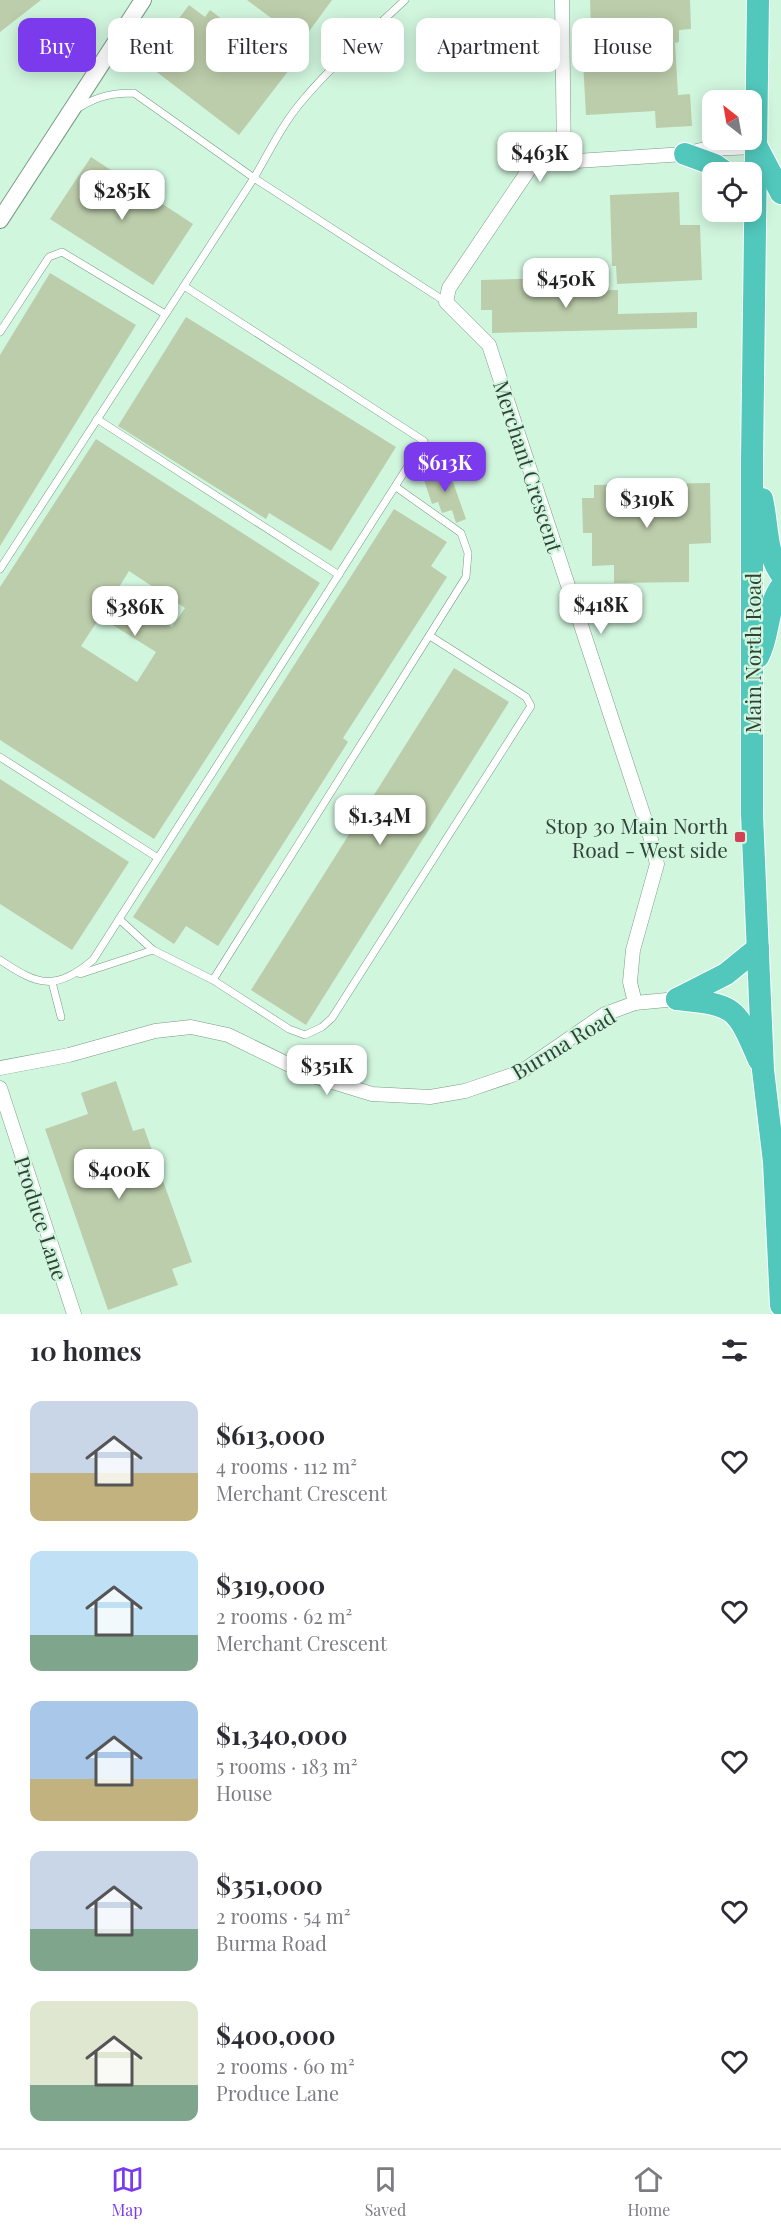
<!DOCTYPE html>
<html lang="en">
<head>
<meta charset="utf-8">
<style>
  :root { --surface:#fff; --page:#f2f2f3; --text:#2b2b33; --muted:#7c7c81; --line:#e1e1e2; --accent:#7c3aed }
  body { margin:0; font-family:"Playfair Display",serif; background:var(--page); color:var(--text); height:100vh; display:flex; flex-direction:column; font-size:22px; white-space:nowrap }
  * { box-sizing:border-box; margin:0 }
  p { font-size:20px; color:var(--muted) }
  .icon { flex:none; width:33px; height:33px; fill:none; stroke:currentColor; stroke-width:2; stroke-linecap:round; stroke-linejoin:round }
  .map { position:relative; height:1314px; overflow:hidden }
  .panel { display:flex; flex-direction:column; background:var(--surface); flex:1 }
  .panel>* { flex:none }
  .top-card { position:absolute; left:18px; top:18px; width:746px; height:54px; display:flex; gap:12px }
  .needle { width:39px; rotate:329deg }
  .fabs { position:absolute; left:702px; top:90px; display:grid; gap:12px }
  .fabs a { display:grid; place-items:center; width:60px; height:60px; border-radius:12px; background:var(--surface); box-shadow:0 3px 15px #0003; font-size:30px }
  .price { position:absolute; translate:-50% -51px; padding:0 14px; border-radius:12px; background:#fff; color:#222; font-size:20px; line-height:39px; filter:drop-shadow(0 2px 3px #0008) }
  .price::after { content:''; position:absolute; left:50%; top:36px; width:18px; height:14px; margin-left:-9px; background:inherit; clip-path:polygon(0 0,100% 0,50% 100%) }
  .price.on { background:var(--accent); color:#fff }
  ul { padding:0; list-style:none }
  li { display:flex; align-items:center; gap:18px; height:150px; padding:0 30px }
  li span { display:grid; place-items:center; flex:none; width:168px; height:120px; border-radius:12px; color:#555 }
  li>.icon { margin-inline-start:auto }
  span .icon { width:72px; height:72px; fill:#fffc; stroke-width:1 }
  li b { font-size:26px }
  h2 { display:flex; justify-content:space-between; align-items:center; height:72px; padding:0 30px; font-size:26px }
  .chip { padding:0 21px; border-radius:12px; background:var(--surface); box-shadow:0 3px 15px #0003; font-size:21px; line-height:54px }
  .chip.on { background:var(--accent); color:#fff }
  .menu { display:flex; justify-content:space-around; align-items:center; height:84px; border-top:2px solid var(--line); background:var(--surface); font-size:16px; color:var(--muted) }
  .menu a { display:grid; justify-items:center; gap:3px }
  .menu .on { color:var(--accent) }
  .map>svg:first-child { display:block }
  .building { fill:#bccdab; fill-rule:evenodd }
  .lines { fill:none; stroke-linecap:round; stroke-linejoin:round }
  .service-casing { stroke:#799b85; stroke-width:8 }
  .minor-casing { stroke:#799b85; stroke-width:15 }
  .tertiary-casing { stroke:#799b85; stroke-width:18 }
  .trunk-casing { stroke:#fff; stroke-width:24 }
  .service { stroke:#fff; stroke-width:7 }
  .minor { stroke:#fff; stroke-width:14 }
  .tertiary { stroke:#fff; stroke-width:16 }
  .trunk { stroke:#52c8bc; stroke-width:22 }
  .poi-dot { fill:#d34254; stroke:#d1f6de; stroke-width:2 }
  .labels { text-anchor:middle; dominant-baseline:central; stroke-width:4.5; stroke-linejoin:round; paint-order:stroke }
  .street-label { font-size:21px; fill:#324137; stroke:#d1f6de }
  .poi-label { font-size:21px; fill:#324137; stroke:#d1f6de; text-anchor:end }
</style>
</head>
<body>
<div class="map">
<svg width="781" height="1314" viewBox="0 0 781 1314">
  <rect width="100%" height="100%" fill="#d1f6de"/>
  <g class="building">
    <polygon points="0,0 41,0 0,32"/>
    <polygon points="247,0 332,0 302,41"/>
    <polygon points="590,0 690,0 691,29 679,30 679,42 675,43 678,95 690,94 692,126 656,128 655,111 586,115 583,61 592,61"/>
    <polygon points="189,5 205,17 210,10 289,70 239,135 145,63"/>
    <polygon points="91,157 193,224 153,285 50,219"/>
    <polygon points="679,192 680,225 700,225 702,280 617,284 616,266 612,266 610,195"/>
    <polygon points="50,273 136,325 0,546 0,355"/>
    <polygon points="561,278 561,291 618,290 618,314 697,312 697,328 492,333 492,310 481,310 481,280"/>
    <polygon points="186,317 396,447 331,551 269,513 266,519 118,426"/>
    <path d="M96,439L320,583L154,839L0,740V587ZM129,571L185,608L172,627L116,592ZM100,617L156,652L137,682L81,646Z"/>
    <polygon points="448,468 466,519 456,523 452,510 442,513 438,502 432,504 423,477"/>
    <polygon points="710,483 711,543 689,544 689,582 614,583 614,565 592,566 592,533 583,533 582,498 594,498 594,485"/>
    <polygon points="394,509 447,542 431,566 447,577 343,738 348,742 218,946 186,926 174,944 133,917"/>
    <polygon points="454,668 509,702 306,1025 251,990"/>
    <polygon points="0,779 129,862 72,950 0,904"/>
    <polygon points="116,1081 133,1131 144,1128 192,1262 172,1269 178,1285 108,1310 45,1129 88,1114 81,1093"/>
  </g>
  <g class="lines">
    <defs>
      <g id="service">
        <path d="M80,107C98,96 113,93 134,93L254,178L446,302"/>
        <polyline points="0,332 49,257 62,252 165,314"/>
        <polyline points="97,419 339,575"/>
        <path d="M0,569L254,178C269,152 283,123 303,100C333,64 371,32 405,0"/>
        <polyline points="0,757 158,858"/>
        <polyline points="119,919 153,950"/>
        <path d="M0,960C39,986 55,991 93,960L424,441L184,286"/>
        <polyline points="80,974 153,950 213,980 289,1029 305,1035 322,1027 332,1018 531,706 526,697 430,636"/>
        <polyline points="213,980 466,577 468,553 461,533 396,487"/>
        <polyline points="52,982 61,1017"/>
      </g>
      <g id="minor">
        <polyline points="562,0 564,161"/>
        <polyline points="635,1003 630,982 633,950 657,864 649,832 489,345 446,302 449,288 530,168 545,163 685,154 705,149 757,147"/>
        <polyline points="0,1068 69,1055 155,1031 191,1027 228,1035 310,1075 372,1094 430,1097 465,1091 521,1072 605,1014 635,1003 677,999"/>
        <polyline points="0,1088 74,1314"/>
      </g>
      <polyline id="tertiary" points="0,220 143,0"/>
      <g id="trunk">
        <polyline points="758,0 752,461 752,814 763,1070 774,1162 781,1305"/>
        <polyline points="757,147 781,193"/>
        <polyline points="685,154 715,165 725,172"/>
        <path d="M762,499C768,524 765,552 781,574"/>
        <path d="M758,657C770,635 766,608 781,587"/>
        <path d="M677,999C736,1005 736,1007 759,1060"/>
        <polyline points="677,999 726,974 758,948"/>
      </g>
    </defs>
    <use href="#service" class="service-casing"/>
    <use href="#minor" class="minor-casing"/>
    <use href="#tertiary" class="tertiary-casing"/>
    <use href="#trunk" class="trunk-casing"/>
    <use href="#service" class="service"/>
    <use href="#minor" class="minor"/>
    <use href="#tertiary" class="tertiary"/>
    <use href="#trunk" class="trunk"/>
  </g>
  <rect class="poi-dot" x="734" y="831" width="12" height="12" rx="3"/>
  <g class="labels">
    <g class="street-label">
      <text transform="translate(529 466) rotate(72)">Merchant Crescent</text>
      <text transform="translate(752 653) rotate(-90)">Main North Road</text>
      <text transform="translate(563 1043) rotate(-31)">Burma Road</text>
      <text transform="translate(42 1218) rotate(72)">Produce Lane</text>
    </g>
    <g class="poi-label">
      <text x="728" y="825">Stop 30 Main North<tspan x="728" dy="24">Road - West side</tspan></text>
    </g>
  </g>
</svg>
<div class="fabs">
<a><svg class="needle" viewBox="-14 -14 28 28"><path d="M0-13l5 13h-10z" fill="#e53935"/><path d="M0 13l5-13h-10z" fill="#7c7c81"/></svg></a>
<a><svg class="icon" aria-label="locate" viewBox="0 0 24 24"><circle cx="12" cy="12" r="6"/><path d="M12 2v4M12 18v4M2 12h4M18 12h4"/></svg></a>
</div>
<b class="price" style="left:540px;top:183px">$463K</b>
<b class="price" style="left:122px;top:221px">$285K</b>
<b class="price" style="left:566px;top:309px">$450K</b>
<b class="price on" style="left:445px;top:493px">$613K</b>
<b class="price" style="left:647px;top:529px">$319K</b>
<b class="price" style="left:601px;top:635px">$418K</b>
<b class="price" style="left:135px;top:637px">$386K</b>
<b class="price" style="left:380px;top:846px">$1.34M</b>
<b class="price" style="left:327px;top:1096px">$351K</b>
<b class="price" style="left:119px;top:1200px">$400K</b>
<div class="top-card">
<a class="chip on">Buy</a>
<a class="chip">Rent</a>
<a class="chip">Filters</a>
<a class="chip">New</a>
<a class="chip">Apartment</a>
<a class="chip">House</a>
</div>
</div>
<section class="panel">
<h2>10 homes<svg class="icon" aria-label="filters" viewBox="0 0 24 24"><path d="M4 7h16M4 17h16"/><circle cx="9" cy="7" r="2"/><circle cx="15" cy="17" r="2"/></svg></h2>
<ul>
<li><span style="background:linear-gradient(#c9d6e8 60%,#c2b280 0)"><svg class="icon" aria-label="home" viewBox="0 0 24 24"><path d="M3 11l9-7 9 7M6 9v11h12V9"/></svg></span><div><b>$613,000</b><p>4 rooms · 112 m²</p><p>Merchant Crescent</p></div><svg class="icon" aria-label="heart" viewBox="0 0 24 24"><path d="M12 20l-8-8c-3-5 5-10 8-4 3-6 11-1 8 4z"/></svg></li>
<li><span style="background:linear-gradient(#bfe0f5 70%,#7fa58c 0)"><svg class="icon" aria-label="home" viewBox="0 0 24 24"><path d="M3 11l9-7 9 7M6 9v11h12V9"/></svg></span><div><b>$319,000</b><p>2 rooms · 62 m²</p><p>Merchant Crescent</p></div><svg class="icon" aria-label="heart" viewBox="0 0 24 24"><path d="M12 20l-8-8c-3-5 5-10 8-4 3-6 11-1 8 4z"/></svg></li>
<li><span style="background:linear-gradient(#a9c7e8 65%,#c2b280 0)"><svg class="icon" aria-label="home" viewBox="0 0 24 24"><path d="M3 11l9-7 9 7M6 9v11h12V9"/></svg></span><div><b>$1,340,000</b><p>5 rooms · 183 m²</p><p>House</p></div><svg class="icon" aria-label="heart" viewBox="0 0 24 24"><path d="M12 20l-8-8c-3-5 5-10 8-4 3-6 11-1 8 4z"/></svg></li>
<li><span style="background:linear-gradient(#c9d6e8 65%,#7fa58c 0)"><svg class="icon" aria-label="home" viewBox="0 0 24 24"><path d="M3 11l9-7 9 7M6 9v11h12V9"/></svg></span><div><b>$351,000</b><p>2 rooms · 54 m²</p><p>Burma Road</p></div><svg class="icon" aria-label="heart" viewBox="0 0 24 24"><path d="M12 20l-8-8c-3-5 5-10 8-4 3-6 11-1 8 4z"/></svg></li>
<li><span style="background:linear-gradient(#dfe7d0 70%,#7fa58c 0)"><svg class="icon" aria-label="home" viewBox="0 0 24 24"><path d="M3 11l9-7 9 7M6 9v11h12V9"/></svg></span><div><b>$400,000</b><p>2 rooms · 60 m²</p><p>Produce Lane</p></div><svg class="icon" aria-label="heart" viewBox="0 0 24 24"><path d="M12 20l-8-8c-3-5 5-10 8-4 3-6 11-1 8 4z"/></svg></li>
</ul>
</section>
<nav class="menu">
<a class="on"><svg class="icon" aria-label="map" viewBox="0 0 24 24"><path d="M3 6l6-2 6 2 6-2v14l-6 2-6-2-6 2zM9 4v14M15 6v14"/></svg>Map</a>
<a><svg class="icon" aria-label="saved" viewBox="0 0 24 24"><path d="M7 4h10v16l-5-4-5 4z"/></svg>Saved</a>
<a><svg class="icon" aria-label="home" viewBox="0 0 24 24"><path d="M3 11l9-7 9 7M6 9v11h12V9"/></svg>Home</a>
</nav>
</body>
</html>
